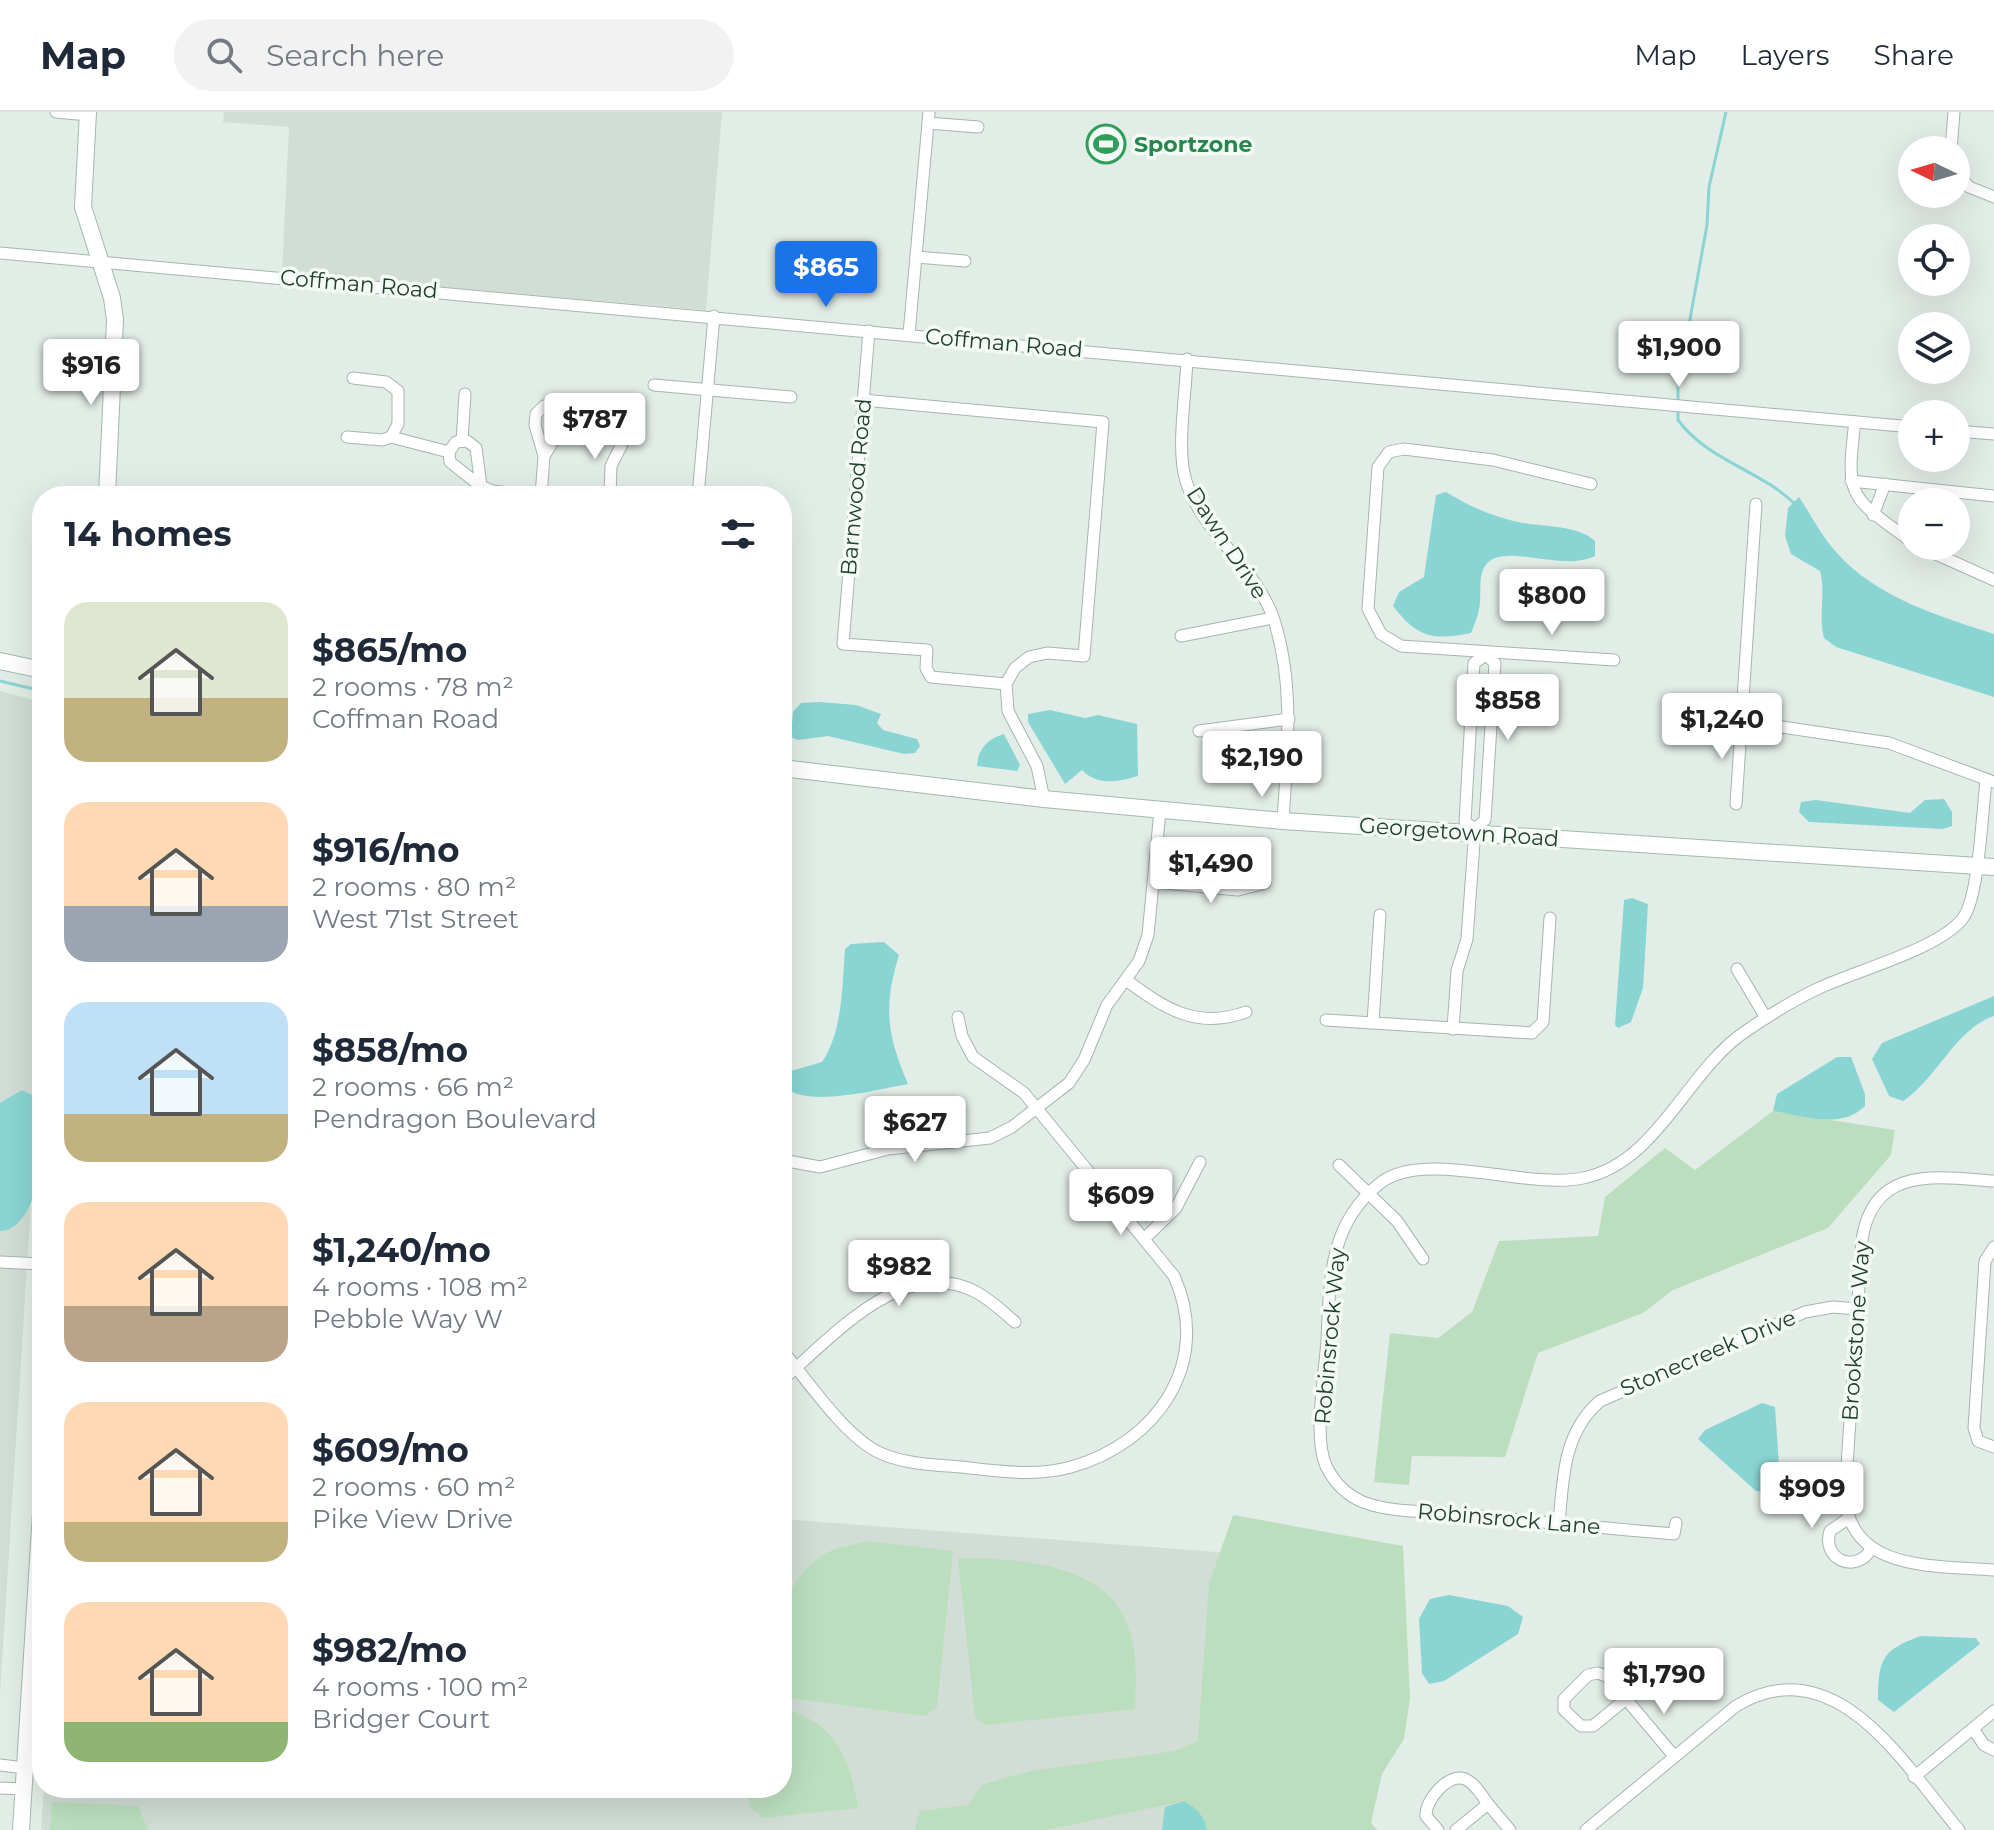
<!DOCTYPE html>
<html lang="en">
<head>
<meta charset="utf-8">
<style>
  :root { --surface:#fff; --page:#f2f2f3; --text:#1f2937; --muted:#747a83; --line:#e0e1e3; --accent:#1a73e8 }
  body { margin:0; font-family:Montserrat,sans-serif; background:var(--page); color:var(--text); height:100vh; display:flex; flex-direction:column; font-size:30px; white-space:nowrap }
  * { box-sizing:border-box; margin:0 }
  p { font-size:26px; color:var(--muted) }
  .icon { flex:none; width:44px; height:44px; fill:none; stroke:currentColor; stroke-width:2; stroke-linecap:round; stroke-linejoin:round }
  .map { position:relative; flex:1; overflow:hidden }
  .drawer { position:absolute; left:32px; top:374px; width:760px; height:1312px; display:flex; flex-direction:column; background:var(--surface); border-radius:32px; box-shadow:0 8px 32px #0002 }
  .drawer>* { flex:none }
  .needle { width:52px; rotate:275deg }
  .fabs { position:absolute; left:1898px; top:24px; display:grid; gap:16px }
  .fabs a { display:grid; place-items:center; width:72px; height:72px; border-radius:50%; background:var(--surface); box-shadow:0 8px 32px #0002; font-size:40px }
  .price { position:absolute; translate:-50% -68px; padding:0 18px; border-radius:8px; background:#fff; color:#222; font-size:26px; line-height:52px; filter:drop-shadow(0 2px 4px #0008) }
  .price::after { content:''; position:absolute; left:50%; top:48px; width:24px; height:18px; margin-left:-12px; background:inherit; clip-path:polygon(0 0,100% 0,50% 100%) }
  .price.on { background:var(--accent); color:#fff }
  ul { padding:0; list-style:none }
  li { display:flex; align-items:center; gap:24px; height:200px; padding:0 32px }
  li span { display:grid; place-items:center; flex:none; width:224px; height:160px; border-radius:24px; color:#555 }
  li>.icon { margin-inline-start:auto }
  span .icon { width:96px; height:96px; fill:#fffc; stroke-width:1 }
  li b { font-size:34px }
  h2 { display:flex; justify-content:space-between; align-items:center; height:96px; padding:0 32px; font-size:34px }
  header { display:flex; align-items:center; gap:48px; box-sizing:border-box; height:112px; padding:0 40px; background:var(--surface); border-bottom:2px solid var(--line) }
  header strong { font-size:38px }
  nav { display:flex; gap:44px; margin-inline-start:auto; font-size:28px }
  .search { width:560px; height:72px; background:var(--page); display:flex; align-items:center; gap:20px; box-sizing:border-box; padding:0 28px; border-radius:44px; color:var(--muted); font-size:30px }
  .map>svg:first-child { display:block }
  .built { fill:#d1ddd5 }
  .green { fill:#bbdfbe }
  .water { fill:#89d5d3 }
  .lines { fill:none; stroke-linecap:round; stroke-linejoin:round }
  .stream { stroke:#89d5d3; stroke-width:3 }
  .minor-casing { stroke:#a5b6ad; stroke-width:13 }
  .secondary-casing { stroke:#a1baac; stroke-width:18 }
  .minor { stroke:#fff; stroke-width:11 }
  .secondary { stroke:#fff; stroke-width:16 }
  .labels { text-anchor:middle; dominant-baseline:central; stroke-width:7; stroke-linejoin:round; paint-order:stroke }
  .leisure-label { font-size:22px; font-weight:bold; fill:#27864d; stroke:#f4faf6; text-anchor:start }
  .street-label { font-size:22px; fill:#224032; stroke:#f4faf6 }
</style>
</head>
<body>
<header>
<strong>Map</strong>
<div class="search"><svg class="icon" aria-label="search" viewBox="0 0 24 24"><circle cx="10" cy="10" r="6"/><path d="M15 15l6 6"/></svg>Search here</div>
<nav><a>Map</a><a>Layers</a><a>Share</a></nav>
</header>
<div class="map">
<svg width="1994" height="1718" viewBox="0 0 1994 1718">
  <rect width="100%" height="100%" fill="#e3ede7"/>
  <g class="built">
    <polygon points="224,0 722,0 706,198 282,161 289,15 223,10"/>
    <polygon points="0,579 42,590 42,915 0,1583"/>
    <polygon points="782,1407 1242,1442 1228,1718 41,1718 44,1676 782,1676"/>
  </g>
  <g class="green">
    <polygon points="1773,999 1895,1018 1891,1043 1828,1116 1673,1178 1643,1201 1538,1241 1505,1345 1412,1344 1409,1373 1374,1370 1390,1221 1438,1226 1472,1200 1499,1129 1598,1124 1605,1085 1665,1036 1695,1058"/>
    <polygon points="1233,1403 1403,1434 1410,1586 1404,1627 1382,1662 1371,1711 1377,1718 1205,1718 1184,1689 1046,1718 915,1718 920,1699 968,1693 982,1673 1030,1659 1175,1639 1198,1629 1209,1472"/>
    <path d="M868,1429L953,1439L937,1595L925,1604L782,1585C782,1530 771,1475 826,1441C837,1435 855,1433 868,1429Z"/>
    <path d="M958,1446C1012,1446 1105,1450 1127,1512C1138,1540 1136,1568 1135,1597L985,1613L975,1605Z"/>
    <path d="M782,1596C835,1609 850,1646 858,1696L763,1706L750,1695L748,1676H782Z"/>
    <polygon points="52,1690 138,1694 148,1718 50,1718"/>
  </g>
  <g class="water">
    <path d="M1446,380C1470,395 1493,405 1522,411C1545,415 1577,413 1595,429V444C1560,462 1496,425 1483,458C1478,470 1482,485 1479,497C1478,505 1474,513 1471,521C1432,529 1417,525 1393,494L1399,480L1424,465L1436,383Z"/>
    <path d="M1799,385C1811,403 1822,425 1837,441C1877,486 1939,504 1994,522V585L1836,535L1824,526C1818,503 1826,482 1820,459L1791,442L1785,424L1788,396Z"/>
    <polygon points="820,590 856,593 881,602 877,611 883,618 917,627 920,634 915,641 904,642 828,624 798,628 791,625 793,600 801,591"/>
    <path d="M1050,598L1085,606L1098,603L1137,612L1138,664C1119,670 1097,674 1082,658L1065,672L1028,610V602Z"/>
    <path d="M1004,622L1020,653L1017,659L977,654C978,637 987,627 1004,622Z"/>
    <polygon points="1944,687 1952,700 1952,714 1943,717 1809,710 1799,700 1801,690 1816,688 1910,701 1925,688"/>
    <polygon points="1632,786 1648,792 1643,876 1631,910 1618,916 1615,913 1624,788"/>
    <path d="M884,830L899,843C883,895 887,923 908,972C878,977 799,999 782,971L784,961L822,950C843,919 842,874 845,837L851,832Z"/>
    <path d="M1994,884V904C1955,917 1937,967 1903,989L1889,984L1872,947L1882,931Z"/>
    <path d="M1837,945H1851L1865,982V994C1841,1018 1804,1004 1773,999L1777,982Z"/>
    <path d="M22,978L34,984C36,996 41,1009 42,1021C44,1048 35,1118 0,1119V991Z"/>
    <polygon points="1762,1291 1775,1295 1780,1369 1769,1380 1756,1379 1698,1327 1705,1318"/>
    <polygon points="1449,1483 1508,1494 1523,1505 1518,1522 1444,1569 1429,1572 1422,1561 1419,1507 1430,1487"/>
    <path d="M1921,1524L1976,1526L1980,1532L1894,1600L1878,1588C1878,1547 1882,1538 1921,1524Z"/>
    <path d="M1184,1689C1196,1696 1204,1703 1207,1718H1162L1165,1695Z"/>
  </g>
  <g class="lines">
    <g class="stream">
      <path d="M1726,0L1709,75L1707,113L1678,274V308C1708,349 1761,358 1796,393"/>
      <polyline points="0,569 42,579"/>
    </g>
    <defs>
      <g id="minor">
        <polyline points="56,0 88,3"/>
        <polyline points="928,11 978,15"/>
        <polyline points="1951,38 1954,0"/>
        <polyline points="1956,60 1969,75 1994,85"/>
        <polyline points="0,141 1912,315"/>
        <polyline points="916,145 965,149"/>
        <polyline points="869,219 843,532 927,538 926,556 931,565 1006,572"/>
        <polyline points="909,222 929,0"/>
        <path d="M1187,247C1186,281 1176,338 1186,369C1202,421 1257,456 1274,508C1295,573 1287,643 1283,709"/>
        <polyline points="353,266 386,270 398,279 398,312 391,325"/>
        <polyline points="654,273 791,285"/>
        <polyline points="863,288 1103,310 1084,544 1047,541 1029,545 1015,556 1006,572 1008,599 1037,654 1044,687"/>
        <path d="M1855,310C1845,388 1851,385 1912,430"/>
        <polyline points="1956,319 1994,322"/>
        <polyline points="347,325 382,328 391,325 449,340"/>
        <polyline points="462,329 465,282"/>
        <polyline points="1851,369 1994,384"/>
        <polyline points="1591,372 1493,348 1404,337 1389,340 1378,355 1368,497 1381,522 1401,534 1614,548"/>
        <path d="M481,374L476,336L467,329L456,330L449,340L450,350L478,372C483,375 488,378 493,379L537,384"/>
        <polyline points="541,384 544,344 535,313 536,302 544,294 561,300 559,320 544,344"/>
        <polyline points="610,384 611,354 624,328"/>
        <polyline points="698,384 714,204"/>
        <polyline points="1873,403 1885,372"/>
        <polyline points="1918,434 1994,468"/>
        <polyline points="1181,524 1273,506"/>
        <polyline points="1742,609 1889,631 1994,670"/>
        <polyline points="1199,619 1289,607"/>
        <polyline points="1736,692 1756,392"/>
        <polyline points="1475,717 1465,710 1474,551 1486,543"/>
        <polyline points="1154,770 1238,778 1265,771"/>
        <polyline points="1737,857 1766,906"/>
        <path d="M1126,868C1164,896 1196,918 1246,900"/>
        <polyline points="1326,908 1532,921 1543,910 1550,806"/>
        <polyline points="1373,911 1380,803"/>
        <polyline points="1453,917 1457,859 1467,827 1475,717 1485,708 1495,551 1486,543"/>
        <polyline points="782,1048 820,1055 888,1037 990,1026 1012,1015 1069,971 1084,948 1107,893 1139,849 1148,823 1160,699"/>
        <polyline points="1339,1053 1397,1109 1423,1147"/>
        <path d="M1994,1069C1937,1065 1873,1053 1862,1128L1845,1384C1850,1461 1937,1453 1994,1458"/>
        <polyline points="1145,1126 1176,1096 1200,1050"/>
        <polyline points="1994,1135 1985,1149 1974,1316 1978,1329 1994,1335"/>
        <polyline points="0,1150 42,1152"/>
        <path d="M782,1238C807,1268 844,1323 878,1340C902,1352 935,1353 961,1355C998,1359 1035,1365 1071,1355C1157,1331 1213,1251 1174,1164L1024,981L973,945L962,924L958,905"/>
        <path d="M782,1268C833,1225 903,1142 976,1180C991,1188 1003,1200 1015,1210"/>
        <path d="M1849,1406L1830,1419C1821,1447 1856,1463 1871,1437"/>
        <path d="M1676,1411L1674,1422C1602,1416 1530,1409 1459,1402C1428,1399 1391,1401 1363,1390C1346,1383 1334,1370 1326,1354C1313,1324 1325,1262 1327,1228C1330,1169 1328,1113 1379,1072C1423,1036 1526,1078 1583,1066C1658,1051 1686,959 1746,919C1768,904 1792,889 1817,877C1854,859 1940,837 1963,806C1979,785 1982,701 1986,669"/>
        <path d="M1559,1412C1563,1366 1563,1321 1600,1289L1805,1200L1833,1195L1857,1197"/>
        <polygon points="1598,1561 1608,1565 1626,1587 1593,1614 1581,1614 1564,1598 1564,1587 1588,1563"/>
        <polyline points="1626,1587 1674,1644"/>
        <polyline points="1973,1617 1984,1633 1994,1638"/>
        <polyline points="0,1653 25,1656"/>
        <polyline points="1914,1665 1994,1599"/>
        <polyline points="0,1676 23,1677"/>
        <polyline points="1488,1692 1510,1718"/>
        <path d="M1438,1718L1426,1704C1425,1688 1448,1661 1465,1667C1475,1671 1482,1684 1488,1692L1456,1718"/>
        <path d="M1586,1718L1736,1594C1836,1534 1905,1654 1959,1718"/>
      </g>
      <g id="secondary">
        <polyline points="88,0 83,95 112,186 115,208 107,384"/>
        <polyline points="0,549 42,558"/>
        <polyline points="782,656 1044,687 1283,709 1994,755"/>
        <polyline points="21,1718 42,1385"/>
      </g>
    </defs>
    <use href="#minor" class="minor-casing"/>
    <use href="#secondary" class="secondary-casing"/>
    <use href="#minor" class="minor"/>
    <use href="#secondary" class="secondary"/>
  </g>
  <defs>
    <symbol id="stadium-ring" viewBox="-11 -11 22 22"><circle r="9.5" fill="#f4faf6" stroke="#2e9e5b" stroke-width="1.5"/><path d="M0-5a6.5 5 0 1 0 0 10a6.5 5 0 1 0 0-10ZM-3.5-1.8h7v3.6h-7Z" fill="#2e9e5b"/></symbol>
  </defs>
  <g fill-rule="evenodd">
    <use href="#stadium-ring" x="1084" y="10" width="44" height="44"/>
  </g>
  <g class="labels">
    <g class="leisure-label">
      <text x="1134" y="32">Sportzone</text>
    </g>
    <g class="street-label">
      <text transform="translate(359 172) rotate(5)">Coffman Road</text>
      <text transform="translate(1004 231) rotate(5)">Coffman Road</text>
      <text transform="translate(856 375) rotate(-85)">Barnwood Road</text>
      <text transform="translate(1227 431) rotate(57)">Dawn Drive</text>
      <text transform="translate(1459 720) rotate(4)">Georgetown Road</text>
      <text transform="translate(1856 1219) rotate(-86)">Brookstone Way</text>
      <text transform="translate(1330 1224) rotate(-85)">Robinsrock Way</text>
      <text transform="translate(1708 1241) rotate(-23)">Stonecreek Drive</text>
      <text transform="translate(1509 1407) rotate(5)">Robinsrock Lane</text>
    </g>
  </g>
</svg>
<div class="fabs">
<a><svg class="needle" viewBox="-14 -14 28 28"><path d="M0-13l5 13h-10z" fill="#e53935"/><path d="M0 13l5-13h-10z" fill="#747a83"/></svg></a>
<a><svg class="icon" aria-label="locate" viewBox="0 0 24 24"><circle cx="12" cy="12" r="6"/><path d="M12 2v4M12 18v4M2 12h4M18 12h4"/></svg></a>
<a><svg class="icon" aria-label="layers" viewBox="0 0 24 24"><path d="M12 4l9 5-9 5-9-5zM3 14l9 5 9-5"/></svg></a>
<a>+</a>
<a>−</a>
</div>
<b class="price on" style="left:826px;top:197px">$865</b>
<b class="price" style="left:1679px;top:277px">$1,900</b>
<b class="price" style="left:91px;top:295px">$916</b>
<b class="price" style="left:595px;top:349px">$787</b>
<b class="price" style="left:1552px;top:525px">$800</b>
<b class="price" style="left:1508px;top:630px">$858</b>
<b class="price" style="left:1722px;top:649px">$1,240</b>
<b class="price" style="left:1262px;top:687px">$2,190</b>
<b class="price" style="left:1211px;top:793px">$1,490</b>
<b class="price" style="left:915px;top:1052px">$627</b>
<b class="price" style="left:1121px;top:1125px">$609</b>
<b class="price" style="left:899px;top:1196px">$982</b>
<b class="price" style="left:1812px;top:1418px">$909</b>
<b class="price" style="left:1664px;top:1604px">$1,790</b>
<section class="drawer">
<h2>14 homes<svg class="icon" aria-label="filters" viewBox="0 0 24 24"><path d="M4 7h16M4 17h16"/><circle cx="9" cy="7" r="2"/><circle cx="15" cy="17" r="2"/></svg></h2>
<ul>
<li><span style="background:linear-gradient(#dfe7d0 60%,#c2b280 0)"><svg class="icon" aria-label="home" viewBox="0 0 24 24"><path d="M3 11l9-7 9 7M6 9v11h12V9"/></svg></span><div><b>$865/mo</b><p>2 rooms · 78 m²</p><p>Coffman Road</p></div></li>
<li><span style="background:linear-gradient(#ffd9b3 65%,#9aa5b1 0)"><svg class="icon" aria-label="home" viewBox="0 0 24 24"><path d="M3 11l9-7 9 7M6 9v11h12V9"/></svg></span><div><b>$916/mo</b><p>2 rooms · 80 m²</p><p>West 71st Street</p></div></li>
<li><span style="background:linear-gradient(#bfe0f5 70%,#c2b280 0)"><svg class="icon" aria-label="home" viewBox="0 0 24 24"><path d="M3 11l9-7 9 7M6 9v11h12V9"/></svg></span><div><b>$858/mo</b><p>2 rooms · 66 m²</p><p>Pendragon Boulevard</p></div></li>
<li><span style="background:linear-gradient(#ffd9b3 65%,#b9a48a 0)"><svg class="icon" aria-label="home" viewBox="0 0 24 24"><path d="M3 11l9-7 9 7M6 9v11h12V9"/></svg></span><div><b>$1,240/mo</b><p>4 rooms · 108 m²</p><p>Pebble Way W</p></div></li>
<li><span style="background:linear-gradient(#ffd9b3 75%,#c2b280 0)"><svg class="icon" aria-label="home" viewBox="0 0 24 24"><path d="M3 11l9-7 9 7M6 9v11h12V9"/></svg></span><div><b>$609/mo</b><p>2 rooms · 60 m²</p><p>Pike View Drive</p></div></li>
<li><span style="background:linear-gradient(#ffd9b3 75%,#8fb573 0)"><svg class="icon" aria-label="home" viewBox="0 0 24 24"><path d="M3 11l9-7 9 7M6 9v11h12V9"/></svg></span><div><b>$982/mo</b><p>4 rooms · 100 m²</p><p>Bridger Court</p></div></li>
</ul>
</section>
</div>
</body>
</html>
